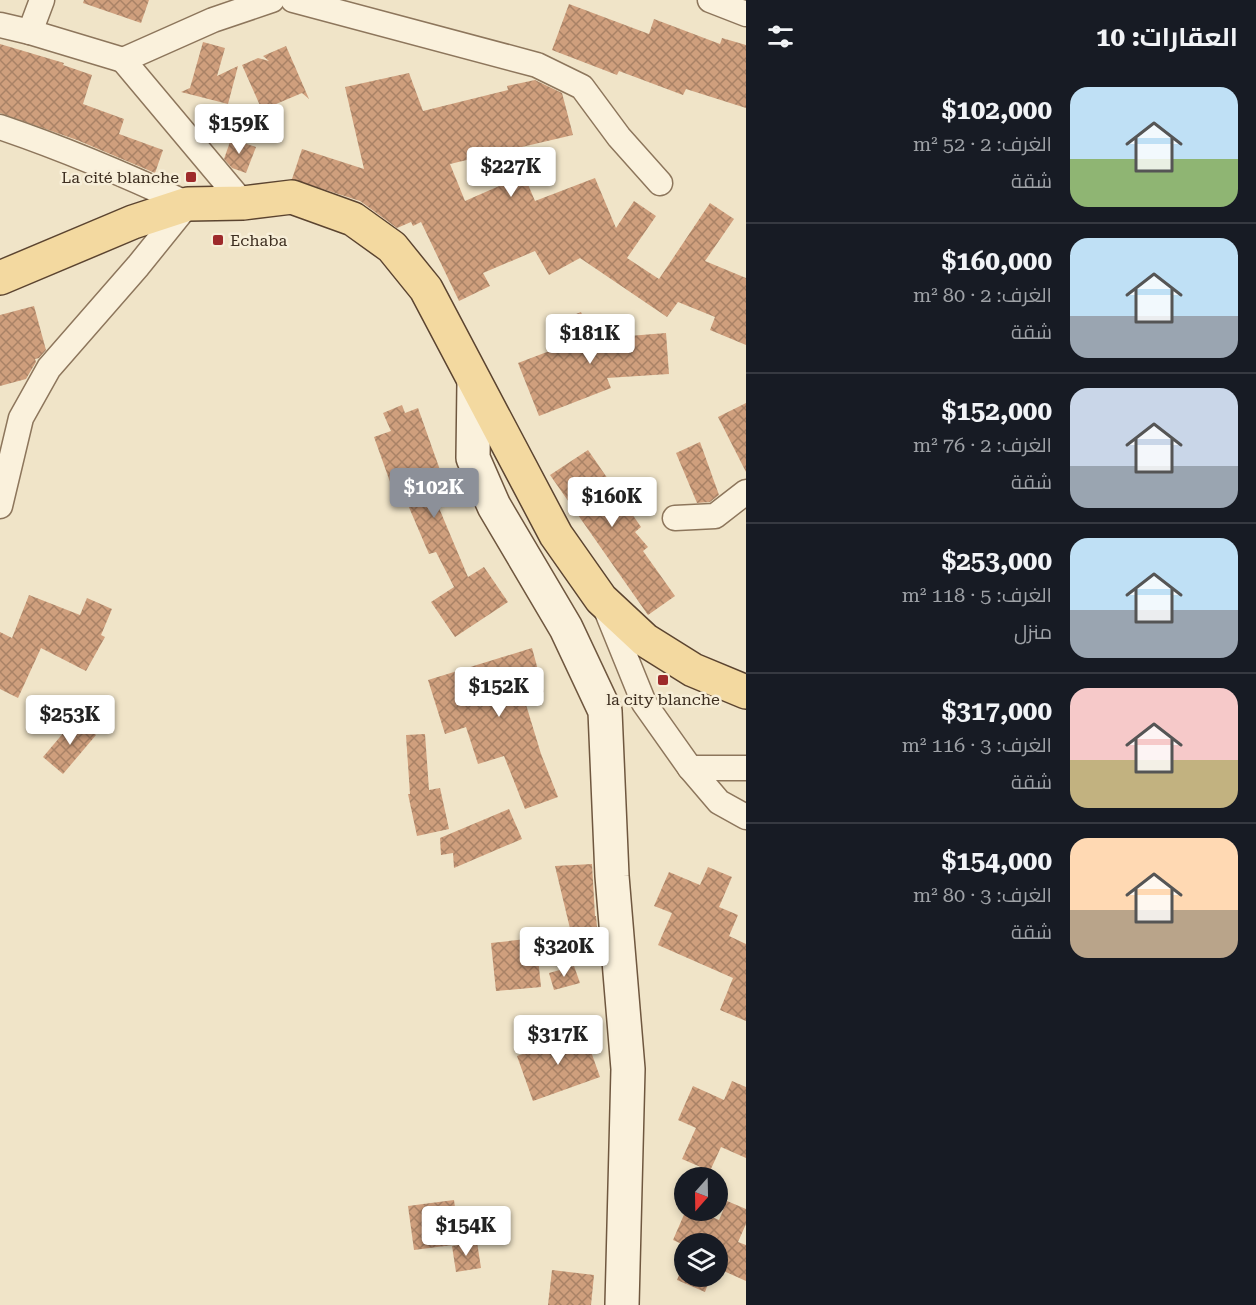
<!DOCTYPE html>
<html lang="ar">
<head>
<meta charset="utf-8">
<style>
  :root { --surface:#171b24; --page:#242831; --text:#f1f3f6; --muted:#9ea1a6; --line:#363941; --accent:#8c9099 }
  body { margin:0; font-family:"Roboto Serif",Cairo,serif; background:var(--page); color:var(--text); direction:rtl; height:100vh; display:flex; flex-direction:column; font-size:22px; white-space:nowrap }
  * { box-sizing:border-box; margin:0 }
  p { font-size:20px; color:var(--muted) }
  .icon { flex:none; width:33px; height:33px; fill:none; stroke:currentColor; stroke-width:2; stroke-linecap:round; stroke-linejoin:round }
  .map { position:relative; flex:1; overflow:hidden; direction:ltr }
  .sheet { display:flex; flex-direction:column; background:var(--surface); width:510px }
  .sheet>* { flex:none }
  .needle { width:39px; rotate:200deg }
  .tools { position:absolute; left:674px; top:1167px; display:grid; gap:12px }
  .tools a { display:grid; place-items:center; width:54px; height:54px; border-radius:50%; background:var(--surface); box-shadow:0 3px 9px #0003; font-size:30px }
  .price { position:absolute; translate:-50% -51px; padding:0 14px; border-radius:6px; background:#fff; color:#222; font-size:20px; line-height:39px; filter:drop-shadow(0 2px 3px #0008) }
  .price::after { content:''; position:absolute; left:50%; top:36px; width:18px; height:14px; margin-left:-9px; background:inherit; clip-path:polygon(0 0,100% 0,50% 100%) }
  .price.on { background:var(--accent); color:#fff }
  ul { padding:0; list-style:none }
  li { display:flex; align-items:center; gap:18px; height:150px; padding:0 18px }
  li+li { border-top:2px solid var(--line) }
  li span { display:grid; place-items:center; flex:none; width:168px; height:120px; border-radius:18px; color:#555 }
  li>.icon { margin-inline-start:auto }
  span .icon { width:72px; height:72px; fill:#fffc; stroke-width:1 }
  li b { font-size:26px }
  h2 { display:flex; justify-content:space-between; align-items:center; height:72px; padding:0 18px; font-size:26px }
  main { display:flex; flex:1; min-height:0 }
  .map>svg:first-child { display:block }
  .building { fill:url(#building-cross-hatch) }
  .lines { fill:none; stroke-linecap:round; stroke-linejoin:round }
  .street-casing { stroke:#8d765c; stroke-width:27 }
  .secondary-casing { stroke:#6f573f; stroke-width:36 }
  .primary-casing { stroke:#5b4430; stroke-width:36 }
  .street { stroke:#faf1dc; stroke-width:24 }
  .secondary { stroke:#faf1dc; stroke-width:33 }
  .primary { stroke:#f3d9a0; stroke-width:33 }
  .poi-dot { fill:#9e2a2b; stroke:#f7eed8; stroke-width:2 }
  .labels { text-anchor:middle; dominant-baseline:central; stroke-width:5; stroke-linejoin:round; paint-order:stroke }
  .poi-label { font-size:16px; fill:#3d2e20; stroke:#f7eed8; text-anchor:end }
</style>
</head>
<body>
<main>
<section class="sheet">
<h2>العقارات: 10<svg class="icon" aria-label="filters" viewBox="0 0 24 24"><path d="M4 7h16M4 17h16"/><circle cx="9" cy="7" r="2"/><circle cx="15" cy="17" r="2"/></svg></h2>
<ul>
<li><span style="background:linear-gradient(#bfe0f5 60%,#8fb573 0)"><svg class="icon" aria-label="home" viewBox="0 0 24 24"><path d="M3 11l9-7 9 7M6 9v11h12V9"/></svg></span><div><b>$102,000</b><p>الغرف: 2 · 52 m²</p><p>شقة</p></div></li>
<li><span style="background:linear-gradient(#bfe0f5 65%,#9aa5b1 0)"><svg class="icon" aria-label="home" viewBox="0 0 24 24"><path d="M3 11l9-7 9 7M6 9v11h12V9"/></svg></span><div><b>$160,000</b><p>الغرف: 2 · 80 m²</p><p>شقة</p></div></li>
<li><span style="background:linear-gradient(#c9d6e8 65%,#9aa5b1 0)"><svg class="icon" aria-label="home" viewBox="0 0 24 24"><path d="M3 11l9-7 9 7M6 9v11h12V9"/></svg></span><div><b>$152,000</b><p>الغرف: 2 · 76 m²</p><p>شقة</p></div></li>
<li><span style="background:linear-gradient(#bfe0f5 60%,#9aa5b1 0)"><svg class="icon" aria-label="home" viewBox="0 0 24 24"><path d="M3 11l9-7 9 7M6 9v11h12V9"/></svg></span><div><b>$253,000</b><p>الغرف: 5 · 118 m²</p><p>منزل</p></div></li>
<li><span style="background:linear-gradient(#f6c9c9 60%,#c2b280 0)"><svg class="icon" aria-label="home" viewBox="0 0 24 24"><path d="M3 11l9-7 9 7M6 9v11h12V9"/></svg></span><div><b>$317,000</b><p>الغرف: 3 · 116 m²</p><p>شقة</p></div></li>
<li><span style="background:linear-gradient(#ffd9b3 60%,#b9a48a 0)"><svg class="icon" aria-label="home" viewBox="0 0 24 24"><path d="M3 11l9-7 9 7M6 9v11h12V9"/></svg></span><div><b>$154,000</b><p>الغرف: 3 · 80 m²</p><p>شقة</p></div></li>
</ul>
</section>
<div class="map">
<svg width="746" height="1305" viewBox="0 0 746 1305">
  <defs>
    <pattern id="building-cross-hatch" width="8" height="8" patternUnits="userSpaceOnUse" patternTransform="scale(1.5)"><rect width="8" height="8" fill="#cf9f7d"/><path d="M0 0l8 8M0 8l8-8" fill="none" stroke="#a98266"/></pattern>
  </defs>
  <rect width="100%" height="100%" fill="#f0e4c8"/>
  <g class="building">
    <polygon points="84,0 149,0 141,23 83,3"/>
    <polygon points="569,4 649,34 654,19 720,44 722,38 746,45 746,108 686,89 683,95 619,71 617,75 552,50"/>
    <polygon points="203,42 225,48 217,76 238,66 228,104 181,92 190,88"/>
    <polygon points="0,44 64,63 63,65 92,75 83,104 124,119 119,134 163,150 155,173 77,140 0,113"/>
    <polygon points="286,46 309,99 302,93 262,110 242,65 258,58 269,61 263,56"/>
    <polygon points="409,73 423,111 508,90 507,86 535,80 562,93 573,135 450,164 465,201 524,175 535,201 595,178 616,228 634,201 656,216 627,258 659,279 710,203 734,219 705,261 746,278 746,345 710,330 715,317 678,302 667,317 580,258 549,275 535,251 483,273 490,286 459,301 421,222 413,226 411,222 397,228 360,201 292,179 302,149 364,169 345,87"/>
    <polygon points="231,139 256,147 246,173 232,168 224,159"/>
    <polygon points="34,306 46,350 39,358 35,359 36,362 26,379 0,386 0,315"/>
    <polygon points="581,312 592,339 666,333 669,374 607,378 611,388 539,416 518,363 568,344 559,321"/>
    <polygon points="746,403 746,472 718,417"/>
    <polygon points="402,405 405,413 418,408 445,484 431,489 468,577 484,567 508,602 455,637 431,602 454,587 436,552 429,554 402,491 394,493 374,437 391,431 383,413"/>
    <polygon points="700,442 719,495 710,502 697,503 676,453"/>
    <polygon points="588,450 641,527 635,532 648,547 643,551 675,596 648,615 550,475"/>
    <polygon points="29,595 80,615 87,598 112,609 101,635 105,637 86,671 41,648 18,698 0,689 0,632 12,638"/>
    <polygon points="532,648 544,692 524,698 541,754 558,797 525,809 504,756 478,764 466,727 445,734 428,680"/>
    <polygon points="76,718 96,735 63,774 43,757"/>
    <polygon points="425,734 429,790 440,788 449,829 417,836 408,794 410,794 406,735"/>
    <polygon points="509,809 522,839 454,868 453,853 441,855 440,838"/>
    <polygon points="592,864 595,916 596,916 600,961 579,966 555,866"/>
    <polygon points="708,867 732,877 719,907 738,915 729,936 746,944 746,1021 720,1010 733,978 658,945 672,913 654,906 669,872 700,885"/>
    <polygon points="536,938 541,987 496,991 491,943"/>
    <polygon points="574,966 580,983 554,990 549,973"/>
    <polygon points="584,1032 600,1077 533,1101 517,1056"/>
    <polygon points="732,1081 746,1087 746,1158 721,1147 710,1171 682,1159 696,1128 678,1120 693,1086 724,1100"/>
    <polygon points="454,1200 460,1244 414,1250 408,1206"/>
    <polygon points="727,1201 746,1209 746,1224 738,1242 746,1245 746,1281 717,1268 717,1244 684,1244 684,1245 673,1240 686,1210 696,1210 719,1220"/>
    <polygon points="477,1242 481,1268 456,1272 452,1246"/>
    <polygon points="684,1263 684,1276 711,1276 705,1292 677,1280"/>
    <polygon points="552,1270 594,1275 591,1305 548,1305"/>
  </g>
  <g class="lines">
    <defs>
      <g id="street">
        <polyline points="42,0 30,32 123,60"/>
        <polyline points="293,0 537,65 582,87 619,137 660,183"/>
        <polyline points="710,0 746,14"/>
        <polyline points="0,25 30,32"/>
        <path d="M0,127C65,149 126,175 188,204L138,266L49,368L21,418L0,506"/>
        <polyline points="243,203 123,60 213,20 272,0"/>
        <polyline points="675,518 715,516 746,492"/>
        <polyline points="605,607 644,703 690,768 719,802 746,817"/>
        <polyline points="690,768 746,768"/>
      </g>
      <polyline id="secondary" points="474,382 473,458 494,506 566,628 605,711 612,876 628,1069 622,1305"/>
      <polyline id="primary" points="0,278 133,222 188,204 243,203 292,197 353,219 392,247 426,289 556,535 601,599 645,640 693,670 746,692"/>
    </defs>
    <use href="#street" class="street-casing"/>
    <use href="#secondary" class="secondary-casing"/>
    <use href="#primary" class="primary-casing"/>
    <use href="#street" class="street"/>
    <use href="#secondary" class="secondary"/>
    <use href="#primary" class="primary"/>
  </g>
  <g class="poi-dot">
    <rect x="185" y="171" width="12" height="12" rx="3"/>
    <rect x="212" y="234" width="12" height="12" rx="3"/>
    <rect x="657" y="674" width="12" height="12" rx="3"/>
  </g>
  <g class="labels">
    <g class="poi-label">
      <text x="179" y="177">La cité blanche</text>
      <text x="230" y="240" text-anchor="start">Echaba</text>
      <text x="663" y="699" text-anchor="middle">la city blanche</text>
    </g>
  </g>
</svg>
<div class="tools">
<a><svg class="needle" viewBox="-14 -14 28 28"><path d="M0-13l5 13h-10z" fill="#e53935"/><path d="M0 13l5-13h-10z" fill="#9ea1a6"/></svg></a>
<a><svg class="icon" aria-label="layers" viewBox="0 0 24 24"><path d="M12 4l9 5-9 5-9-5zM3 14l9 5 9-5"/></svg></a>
</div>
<b class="price" style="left:239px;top:155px">$159K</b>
<b class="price" style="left:511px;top:198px">$227K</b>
<b class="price" style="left:590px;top:365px">$181K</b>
<b class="price on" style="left:434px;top:519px">$102K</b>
<b class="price" style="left:612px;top:528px">$160K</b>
<b class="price" style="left:499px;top:718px">$152K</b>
<b class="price" style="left:70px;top:746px">$253K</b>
<b class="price" style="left:564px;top:978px">$320K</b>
<b class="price" style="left:558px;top:1066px">$317K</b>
<b class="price" style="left:466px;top:1257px">$154K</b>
</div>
</main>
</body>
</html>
